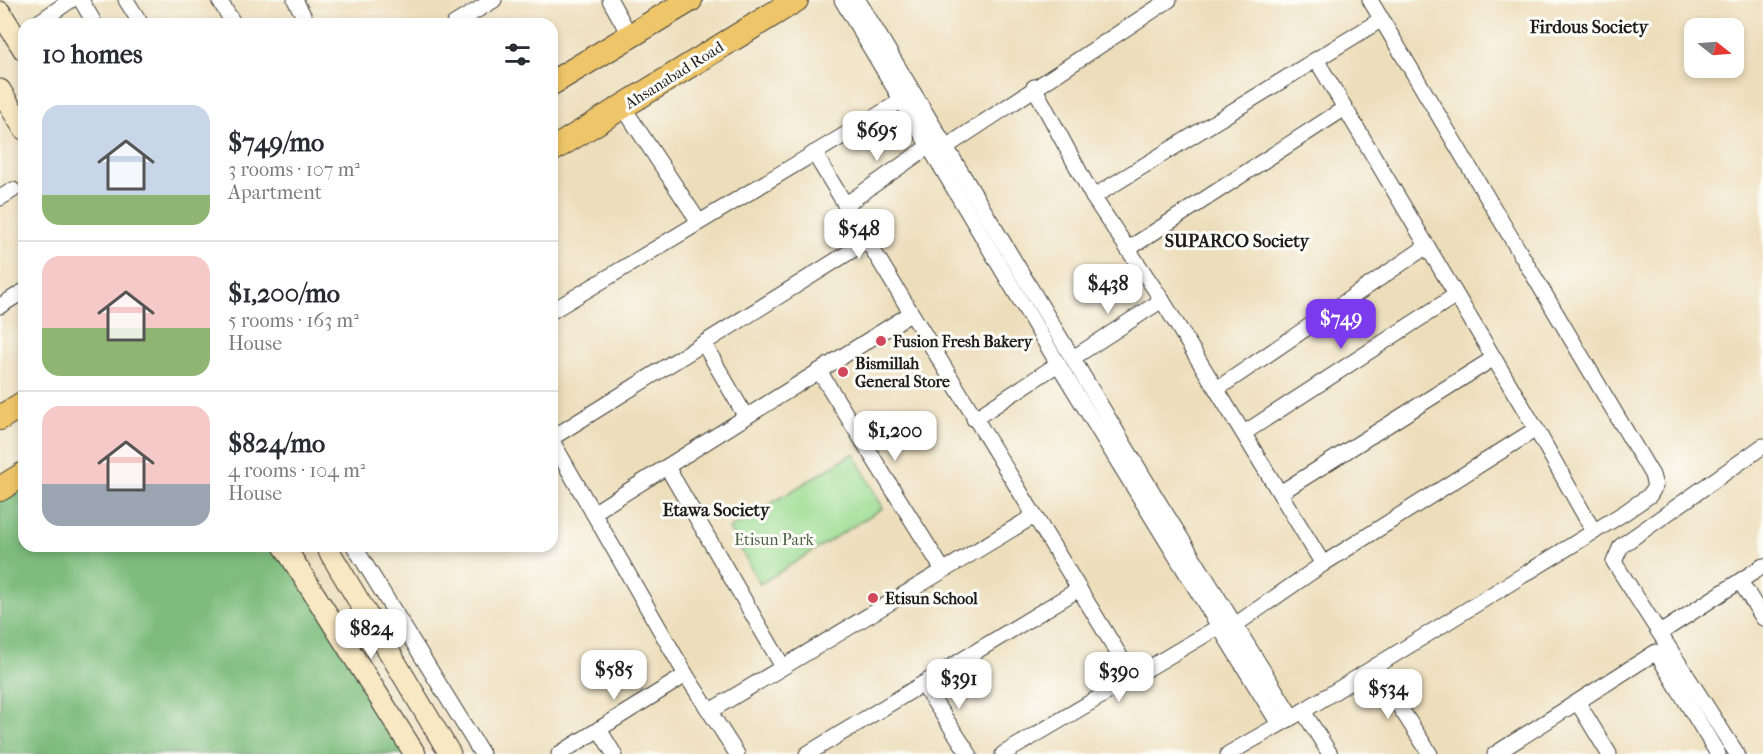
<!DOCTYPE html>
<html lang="en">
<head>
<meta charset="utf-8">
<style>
  :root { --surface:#fff; --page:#f2f2f3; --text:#2b2b33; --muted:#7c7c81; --line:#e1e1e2; --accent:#7c3aed }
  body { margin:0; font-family:"IM FELL French Canon",serif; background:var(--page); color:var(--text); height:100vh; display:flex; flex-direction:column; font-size:22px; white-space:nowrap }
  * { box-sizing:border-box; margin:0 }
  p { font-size:20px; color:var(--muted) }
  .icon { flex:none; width:33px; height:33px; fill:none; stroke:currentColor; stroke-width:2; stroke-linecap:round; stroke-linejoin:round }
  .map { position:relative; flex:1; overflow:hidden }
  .sheet { position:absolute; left:18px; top:18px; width:540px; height:534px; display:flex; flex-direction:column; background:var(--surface); border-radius:18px; box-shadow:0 3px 9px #0003 }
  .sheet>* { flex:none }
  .needle { width:39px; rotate:107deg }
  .buttons { position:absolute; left:1684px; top:18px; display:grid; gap:12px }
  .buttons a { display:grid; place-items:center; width:60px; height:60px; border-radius:12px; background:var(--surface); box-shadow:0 3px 9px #0003; font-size:30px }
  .price { position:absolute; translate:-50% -51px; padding:0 14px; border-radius:12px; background:#fff; color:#222; font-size:20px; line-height:39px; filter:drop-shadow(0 2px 3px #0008) }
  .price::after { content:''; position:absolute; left:50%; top:36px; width:18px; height:14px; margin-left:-9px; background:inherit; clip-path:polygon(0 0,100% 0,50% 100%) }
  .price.selected { background:var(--accent); color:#fff }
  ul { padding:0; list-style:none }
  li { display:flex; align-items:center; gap:18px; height:150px; padding:0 24px }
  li+li { border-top:2px solid var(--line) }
  li span { display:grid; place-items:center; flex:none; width:168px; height:120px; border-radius:18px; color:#555 }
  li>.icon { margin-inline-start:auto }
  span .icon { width:72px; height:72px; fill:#fffc; stroke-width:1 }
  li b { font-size:26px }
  h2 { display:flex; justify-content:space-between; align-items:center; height:72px; padding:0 24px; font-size:26px }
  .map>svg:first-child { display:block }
  .green { fill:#9cdc92; stroke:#5c7c57; stroke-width:1.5 }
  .forest { fill:#7dbc7c; stroke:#4c6c4c; stroke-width:1.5 }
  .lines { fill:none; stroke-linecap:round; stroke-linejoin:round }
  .street-casing { stroke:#3b3934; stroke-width:17 }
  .secondary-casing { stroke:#3b3934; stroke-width:23 }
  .primary-casing { stroke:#3b3934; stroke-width:26 }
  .street { stroke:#fff; stroke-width:15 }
  .secondary { stroke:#f8e8c3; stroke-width:21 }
  .primary { stroke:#eec569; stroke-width:24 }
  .poi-dot { fill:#d1495b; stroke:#fdfcf7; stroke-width:2 }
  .labels { text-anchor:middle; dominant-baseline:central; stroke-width:6; stroke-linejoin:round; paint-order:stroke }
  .street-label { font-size:16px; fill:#1c1c1c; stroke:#fdfcf7 }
  .poi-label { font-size:16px; font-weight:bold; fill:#1c1c1c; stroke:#fdfcf7; text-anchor:start }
  .park-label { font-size:16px; fill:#495f45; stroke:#fdfcf7 }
  .neighbourhood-label { font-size:18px; font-weight:bold; fill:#1c1c1c; stroke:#fdfcf7 }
</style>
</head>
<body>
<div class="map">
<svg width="1763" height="754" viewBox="0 0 1763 754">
  <rect width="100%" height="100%" fill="#fdfcf7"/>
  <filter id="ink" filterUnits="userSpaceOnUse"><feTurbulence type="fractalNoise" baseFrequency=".0167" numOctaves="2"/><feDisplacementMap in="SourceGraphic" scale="12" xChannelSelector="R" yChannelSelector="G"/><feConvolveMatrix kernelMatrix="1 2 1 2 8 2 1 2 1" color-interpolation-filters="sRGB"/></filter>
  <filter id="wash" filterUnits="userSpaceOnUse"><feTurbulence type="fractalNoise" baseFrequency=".008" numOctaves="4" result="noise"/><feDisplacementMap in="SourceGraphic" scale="24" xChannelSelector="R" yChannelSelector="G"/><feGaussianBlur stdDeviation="1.35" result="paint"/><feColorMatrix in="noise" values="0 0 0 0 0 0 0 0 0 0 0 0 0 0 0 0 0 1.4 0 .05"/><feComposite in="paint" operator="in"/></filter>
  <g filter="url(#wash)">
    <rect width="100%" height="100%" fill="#eddebb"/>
    <polygon class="green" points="854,453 883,508 760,584 729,529"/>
    <polygon class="forest" points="24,478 24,546 281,546 411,754 0,754 0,493"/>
  </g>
  <g filter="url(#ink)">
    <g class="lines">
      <defs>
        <g id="street">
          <polyline points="81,0 95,24"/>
          <polyline points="126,0 141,24"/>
          <polyline points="219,0 234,24"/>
          <polyline points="295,0 308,24"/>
          <polyline points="610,0 630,36"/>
          <polyline points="842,0 1058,364 1279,724"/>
          <polyline points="858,0 1158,501 1292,717"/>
          <polyline points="36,24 71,0"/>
          <polyline points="454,24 494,0"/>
          <polyline points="1317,61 1536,429 1594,532"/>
          <polyline points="1034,87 1093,197 1162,300 1323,564"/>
          <polyline points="623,107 699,222"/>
          <polyline points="946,147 1169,0"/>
          <polyline points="814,153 1132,676"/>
          <polyline points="1093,197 1382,19"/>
          <polyline points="0,198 13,190"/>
          <polyline points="845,205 929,146"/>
          <polyline points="1128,249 1345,108"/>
          <polyline points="0,306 24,291"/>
          <polyline points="552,311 901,101"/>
          <polyline points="704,344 746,417"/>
          <polyline points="1073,358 1162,300"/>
          <polyline points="819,371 943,570"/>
          <polyline points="1217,389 1427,246"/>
          <polyline points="974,419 1058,364"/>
          <polyline points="1244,433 1456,295"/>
          <polyline points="552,438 867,241"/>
          <polyline points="552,441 686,675 737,754"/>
          <polyline points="667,467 783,667"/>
          <polyline points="1280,493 1494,358"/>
          <polyline points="593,513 910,314"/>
          <polyline points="354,546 482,754"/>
          <polyline points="1740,581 1763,618"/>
          <polyline points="1235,625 1323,564 1536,429"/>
          <polyline points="1660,633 1763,566"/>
          <polyline points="1374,667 1430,754"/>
          <polyline points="923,685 969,754"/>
          <polyline points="1578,703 1609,754"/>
          <polyline points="710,711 1034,516"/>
          <polyline points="1303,711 1330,754"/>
          <polyline points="599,729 614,754"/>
          <polyline points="559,754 686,675"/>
          <polyline points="807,754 1079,589"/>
          <polyline points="1003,754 1220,626"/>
          <polyline points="1228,754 1303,711 1624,513 1650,495 1655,486 1652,475 1370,0"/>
          <polyline points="1495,754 1656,652 1718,754"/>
          <polyline points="1737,754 1614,562 1621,546 1763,446"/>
        </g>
        <g id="secondary">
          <polyline points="0,12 24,50"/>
          <polyline points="0,90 24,129"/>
          <polyline points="284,546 415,754"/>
          <polyline points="326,546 450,754"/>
        </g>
        <g id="primary">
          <polyline points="552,83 690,0"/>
          <polyline points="552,150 796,0"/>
          <polyline points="0,418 24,403"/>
          <polyline points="0,489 24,474"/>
        </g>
      </defs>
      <use href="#street" class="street-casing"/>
      <use href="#secondary" class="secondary-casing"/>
      <use href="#primary" class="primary-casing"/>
      <use href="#street" class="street"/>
      <use href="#secondary" class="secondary"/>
      <use href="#primary" class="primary"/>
    </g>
  </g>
  <g class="poi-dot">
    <circle cx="881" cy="341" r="6"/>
    <circle cx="843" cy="372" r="6"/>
    <circle cx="873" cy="598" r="6"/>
  </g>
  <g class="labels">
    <g class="street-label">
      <text transform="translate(674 75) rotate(-32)">Ahsanabad Road</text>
    </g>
    <g class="poi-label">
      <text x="893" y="341">Fusion Fresh Bakery</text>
      <text x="855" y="363">Bismillah<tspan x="855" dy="18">General Store</tspan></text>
      <text x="885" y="598">Etisun School</text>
    </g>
    <g class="park-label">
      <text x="774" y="539">Etisun Park</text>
    </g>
    <g class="neighbourhood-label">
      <text x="1589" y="27">Firdous Society</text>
      <text x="1237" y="241">SUPARCO Society</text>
      <text x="716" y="510">Etawa Society</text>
    </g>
  </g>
</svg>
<div class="buttons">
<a><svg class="needle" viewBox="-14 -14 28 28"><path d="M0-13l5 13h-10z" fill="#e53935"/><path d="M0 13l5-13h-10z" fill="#7c7c81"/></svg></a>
</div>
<b class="price" style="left:877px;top:162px">$695</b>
<b class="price" style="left:859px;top:260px">$548</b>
<b class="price" style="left:1108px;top:315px">$438</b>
<b class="price selected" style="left:1341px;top:350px">$749</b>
<b class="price" style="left:895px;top:462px">$1,200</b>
<b class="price" style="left:371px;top:660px">$824</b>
<b class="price" style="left:614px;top:701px">$585</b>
<b class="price" style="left:1119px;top:703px">$390</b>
<b class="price" style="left:959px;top:710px">$391</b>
<b class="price" style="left:1388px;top:720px">$534</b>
<section class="sheet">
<h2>10 homes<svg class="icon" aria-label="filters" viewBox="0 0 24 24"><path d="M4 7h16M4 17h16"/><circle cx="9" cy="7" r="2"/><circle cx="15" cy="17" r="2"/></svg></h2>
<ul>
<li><span style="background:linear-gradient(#c9d6e8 75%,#8fb573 0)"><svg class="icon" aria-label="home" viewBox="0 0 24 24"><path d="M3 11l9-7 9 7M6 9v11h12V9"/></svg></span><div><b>$749/mo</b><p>3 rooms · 107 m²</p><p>Apartment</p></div></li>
<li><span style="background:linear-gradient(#f6c9c9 60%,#8fb573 0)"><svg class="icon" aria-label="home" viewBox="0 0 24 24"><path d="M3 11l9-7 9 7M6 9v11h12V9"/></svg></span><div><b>$1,200/mo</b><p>5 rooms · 163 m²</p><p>House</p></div></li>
<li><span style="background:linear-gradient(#f6c9c9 65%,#9aa5b1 0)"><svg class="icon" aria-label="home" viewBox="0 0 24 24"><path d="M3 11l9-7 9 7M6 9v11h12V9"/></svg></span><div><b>$824/mo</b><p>4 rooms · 104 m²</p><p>House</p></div></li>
</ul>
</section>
</div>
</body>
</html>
